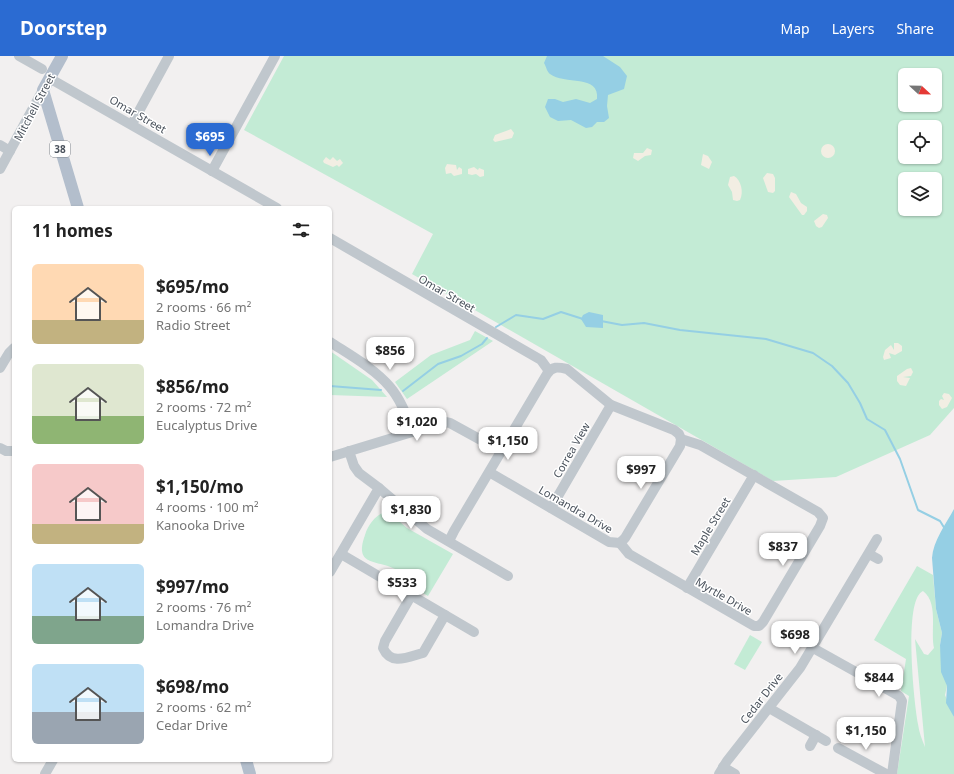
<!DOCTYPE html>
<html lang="en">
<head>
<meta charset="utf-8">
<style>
  :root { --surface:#fff; --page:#f6f6f6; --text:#222; --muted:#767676; --accent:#2b6bd2 }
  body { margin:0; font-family:"Noto Sans",sans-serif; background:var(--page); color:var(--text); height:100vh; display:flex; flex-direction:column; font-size:15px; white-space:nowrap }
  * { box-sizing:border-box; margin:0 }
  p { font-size:13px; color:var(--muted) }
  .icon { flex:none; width:22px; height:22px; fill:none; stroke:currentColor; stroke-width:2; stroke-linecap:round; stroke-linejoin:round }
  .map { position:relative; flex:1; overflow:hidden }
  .drawer { position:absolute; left:12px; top:150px; width:320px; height:556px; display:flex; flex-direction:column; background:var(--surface); border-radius:6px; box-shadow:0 1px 3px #0004 }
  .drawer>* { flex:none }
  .needle { width:26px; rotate:112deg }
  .controls { position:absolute; left:898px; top:12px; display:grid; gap:8px }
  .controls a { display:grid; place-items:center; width:44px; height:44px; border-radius:6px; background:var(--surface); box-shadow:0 1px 3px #0004; font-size:20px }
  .price { position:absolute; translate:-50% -34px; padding:0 9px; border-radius:8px; background:#fff; color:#222; font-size:13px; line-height:26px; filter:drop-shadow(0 1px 2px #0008) }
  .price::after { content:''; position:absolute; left:50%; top:24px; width:12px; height:9px; margin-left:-6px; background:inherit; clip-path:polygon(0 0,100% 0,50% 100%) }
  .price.active { background:var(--accent); color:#fff }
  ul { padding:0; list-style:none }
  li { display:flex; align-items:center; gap:12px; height:100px; padding:0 20px }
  li span { display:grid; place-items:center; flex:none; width:112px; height:80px; border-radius:6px; color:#555 }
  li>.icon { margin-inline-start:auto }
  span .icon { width:48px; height:48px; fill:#fffc; stroke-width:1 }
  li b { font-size:17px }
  h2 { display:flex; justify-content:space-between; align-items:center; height:48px; padding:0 20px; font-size:17px }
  header { display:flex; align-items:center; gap:24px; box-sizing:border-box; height:56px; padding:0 20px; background:var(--accent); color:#fff }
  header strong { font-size:19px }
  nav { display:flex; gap:22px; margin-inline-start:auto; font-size:14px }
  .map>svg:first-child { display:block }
  .green { fill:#c3ebd5; fill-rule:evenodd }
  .sand { fill:#f2eee3 }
  .water { fill:#95cfe4 }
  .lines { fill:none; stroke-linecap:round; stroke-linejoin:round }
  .stream { stroke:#95cfe4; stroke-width:2 }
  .minor { stroke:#c0c7cd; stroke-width:10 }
  .major { stroke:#b3becc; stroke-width:12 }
  .labels { text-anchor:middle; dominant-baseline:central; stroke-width:3; stroke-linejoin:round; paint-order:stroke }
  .shield { fill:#fff; stroke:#80868d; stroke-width:1 }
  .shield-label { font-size:10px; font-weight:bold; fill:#4a525c }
  .street-label { font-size:11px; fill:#4a525c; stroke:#fff }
</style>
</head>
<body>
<header>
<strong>Doorstep</strong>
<nav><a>Map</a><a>Layers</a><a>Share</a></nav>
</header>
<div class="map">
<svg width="954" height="718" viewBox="0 0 954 718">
  <rect width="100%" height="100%" fill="#f2f0f0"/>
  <g class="green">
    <path d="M284,0H954V352L930,379L836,421L773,425L412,218L433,178L244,74ZM905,19H935V49H905ZM905,71H935V101H905ZM905,123H935V153H905Z"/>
    <polygon points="475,275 493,285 407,343 395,326 431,299 470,284"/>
    <polygon points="330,295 372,324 387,341 330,339"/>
    <path d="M384,456L393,460L407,472L453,498L428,540C422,536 412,532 407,527C403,523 402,517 397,514C379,503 353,512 365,479C368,469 374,461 384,456Z"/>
    <path d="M917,510L933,519L936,553L942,577L940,589L947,630L945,639L954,661V718H897L909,640L901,635L906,603L874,584ZM923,535C939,547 930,575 934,592L928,599L924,598L915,583L925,691C922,684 919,676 918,668C914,648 903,543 923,535Z"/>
    <polygon points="750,579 762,586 745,614 734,608"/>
  </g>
  <g class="sand">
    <polygon points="511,73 514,77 512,82 495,86 493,84 495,79"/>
    <circle cx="828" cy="95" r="7"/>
    <polygon points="647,92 652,94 651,99 645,100 638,105 633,102 634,97 643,97"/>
    <polygon points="703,98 708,100 712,106 709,113 701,109"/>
    <polygon points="326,101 330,104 333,101 337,105 340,103 343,107 339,111 337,109 333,111 324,107 323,105"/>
    <polygon points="447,108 456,109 457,114 459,111 462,113 462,118 454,120 451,117 446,118 445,112"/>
    <polygon points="474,111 478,114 479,112 484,114 484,120 480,121 476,118 472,119 468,118 468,113"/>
    <polygon points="767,117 773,118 775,122 775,135 773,137 768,136 763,122"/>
    <path d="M734,120C741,124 744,136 740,144L737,145L733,144L732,136L728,129L730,121Z"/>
    <polygon points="791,136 796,138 801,147 807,151 807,155 804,159 802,159 789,141"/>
    <polygon points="823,158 827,159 828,162 822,171 819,172 816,170 814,165"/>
    <polygon points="894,287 898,287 902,290 902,295 895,299 889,297 891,302 884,304 883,301 885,294 891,289 894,294"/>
    <polygon points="911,312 913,316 911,320 903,321 910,322 906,330 900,329 897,325 897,320 907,313"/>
    <polygon points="944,337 949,338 952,342 947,351 942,353 939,349 939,345 941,343 944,344 942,340"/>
  </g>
  <g class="water">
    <path d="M547,0H603L620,11L627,20L624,33L608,39L607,50L609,62L604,66H597L592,71L586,72L571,64L558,65L550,61L545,51L548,43H555L563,46L576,43L590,47L597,43C600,18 564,29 550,18C547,16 546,10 544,7Z"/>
    <polygon points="589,256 603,259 603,272 586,271 581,263 583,259"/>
    <path d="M954,453V661L946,647L947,630L941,616L940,589L942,577L936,553L932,502C933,485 946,468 954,453Z"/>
  </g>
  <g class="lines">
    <g class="stream">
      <polyline points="601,265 622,269 644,267 680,274 766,283 813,297 832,310 848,327 860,347 867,363 885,374 900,403 918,454 940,465 945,473"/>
      <polyline points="496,271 516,259 543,263 561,256 583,263"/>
      <polyline points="330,330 381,334"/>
      <polyline points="403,335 438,308 461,300 482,288 487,282"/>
    </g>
    <g class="minor">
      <polyline points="19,0 42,13"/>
      <polyline points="49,22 277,152"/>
      <polyline points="132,68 169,0"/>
      <polyline points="0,89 10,95"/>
      <polyline points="0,113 43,34"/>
      <polyline points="212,115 275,0"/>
      <polyline points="330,182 541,304 549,315"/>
      <path d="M330,286C350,299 375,313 390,331C401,344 407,361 413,376"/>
      <polyline points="0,312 9,297 14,292"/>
      <polyline points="0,392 6,395 14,395"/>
      <polyline points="349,395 354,410 359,417 379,432 427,473 508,520"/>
      <polyline points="330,401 445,366 450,367 501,395"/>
      <polyline points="551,452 611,349"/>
      <path d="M449,485L454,475L547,318C552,310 558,311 567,313L611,349L674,374L679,378L681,383L680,390L625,482L620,487L609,486L489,416"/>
      <polyline points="620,487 629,498 754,570 759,570 763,566 820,470 823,462 818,456 700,389 681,383"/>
      <polyline points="341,498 474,576"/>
      <polyline points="869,498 878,503"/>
      <polyline points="330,516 379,432"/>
      <polyline points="687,532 754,419"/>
      <path d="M411,540L385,585L383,592C391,610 408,601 423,597L445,559"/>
      <polyline points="813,592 899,640 902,645 892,718"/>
      <polyline points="769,652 826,685"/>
      <polyline points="810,690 816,679"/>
      <polyline points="838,692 886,718"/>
      <polyline points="723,711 735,718"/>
      <polyline points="45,718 53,704"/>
      <polyline points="719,718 727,705 800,612 877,483"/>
    </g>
    <g class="major">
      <polyline points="62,0 43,34 78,152"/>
      <polyline points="246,704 250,718"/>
    </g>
  </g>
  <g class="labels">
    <rect class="shield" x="50" y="85" width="20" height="16" rx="3"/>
    <g class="shield-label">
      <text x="60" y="93">38</text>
    </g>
    <g class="street-label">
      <text transform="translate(34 51) rotate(-62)">Mitchell Street</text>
      <text transform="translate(138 58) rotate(30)">Omar Street</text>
      <text transform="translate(447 237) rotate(30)">Omar Street</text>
      <text transform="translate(571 394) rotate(-60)">Correa View</text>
      <text transform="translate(576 453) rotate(30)">Lomandra Drive</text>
      <text transform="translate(710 470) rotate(-59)">Maple Street</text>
      <text transform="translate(724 540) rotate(30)">Myrtle Drive</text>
      <text transform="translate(761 642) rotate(-52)">Cedar Drive</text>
    </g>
  </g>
</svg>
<div class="controls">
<a><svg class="needle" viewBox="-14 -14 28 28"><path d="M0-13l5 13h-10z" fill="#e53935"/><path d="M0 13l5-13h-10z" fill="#767676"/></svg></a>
<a><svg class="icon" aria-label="locate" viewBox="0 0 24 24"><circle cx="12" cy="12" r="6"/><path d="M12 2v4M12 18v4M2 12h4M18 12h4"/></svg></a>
<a><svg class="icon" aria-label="layers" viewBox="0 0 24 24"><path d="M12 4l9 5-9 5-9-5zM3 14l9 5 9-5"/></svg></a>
</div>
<b class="price active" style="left:210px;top:101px">$695</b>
<b class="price" style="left:390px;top:315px">$856</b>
<b class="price" style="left:417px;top:386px">$1,020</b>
<b class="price" style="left:508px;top:405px">$1,150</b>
<b class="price" style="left:641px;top:434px">$997</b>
<b class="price" style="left:411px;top:474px">$1,830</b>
<b class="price" style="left:783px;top:511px">$837</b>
<b class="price" style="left:402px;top:547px">$533</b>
<b class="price" style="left:795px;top:599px">$698</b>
<b class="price" style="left:879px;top:642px">$844</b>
<b class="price" style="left:866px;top:695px">$1,150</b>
<section class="drawer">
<h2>11 homes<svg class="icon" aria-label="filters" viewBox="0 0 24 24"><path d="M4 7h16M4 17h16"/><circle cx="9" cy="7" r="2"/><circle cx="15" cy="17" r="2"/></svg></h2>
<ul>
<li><span style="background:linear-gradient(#ffd9b3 70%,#c2b280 0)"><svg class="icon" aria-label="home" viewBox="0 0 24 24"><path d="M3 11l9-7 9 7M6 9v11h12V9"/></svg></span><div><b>$695/mo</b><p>2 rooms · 66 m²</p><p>Radio Street</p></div></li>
<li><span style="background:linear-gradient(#dfe7d0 65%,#8fb573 0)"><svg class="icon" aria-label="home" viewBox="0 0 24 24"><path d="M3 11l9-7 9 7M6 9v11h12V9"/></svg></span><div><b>$856/mo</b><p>2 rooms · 72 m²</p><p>Eucalyptus Drive</p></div></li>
<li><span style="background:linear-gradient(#f6c9c9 75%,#c2b280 0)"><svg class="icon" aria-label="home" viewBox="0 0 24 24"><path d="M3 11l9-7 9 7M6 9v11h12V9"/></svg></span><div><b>$1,150/mo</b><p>4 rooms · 100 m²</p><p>Kanooka Drive</p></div></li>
<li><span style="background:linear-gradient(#bfe0f5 65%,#7fa58c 0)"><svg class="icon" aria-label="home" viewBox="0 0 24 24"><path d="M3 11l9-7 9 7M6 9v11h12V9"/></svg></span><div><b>$997/mo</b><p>2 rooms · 76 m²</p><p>Lomandra Drive</p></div></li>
<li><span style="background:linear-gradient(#bfe0f5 60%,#9aa5b1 0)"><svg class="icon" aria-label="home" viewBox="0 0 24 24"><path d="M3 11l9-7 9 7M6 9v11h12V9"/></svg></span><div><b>$698/mo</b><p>2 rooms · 62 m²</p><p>Cedar Drive</p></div></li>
</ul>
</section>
</div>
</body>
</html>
